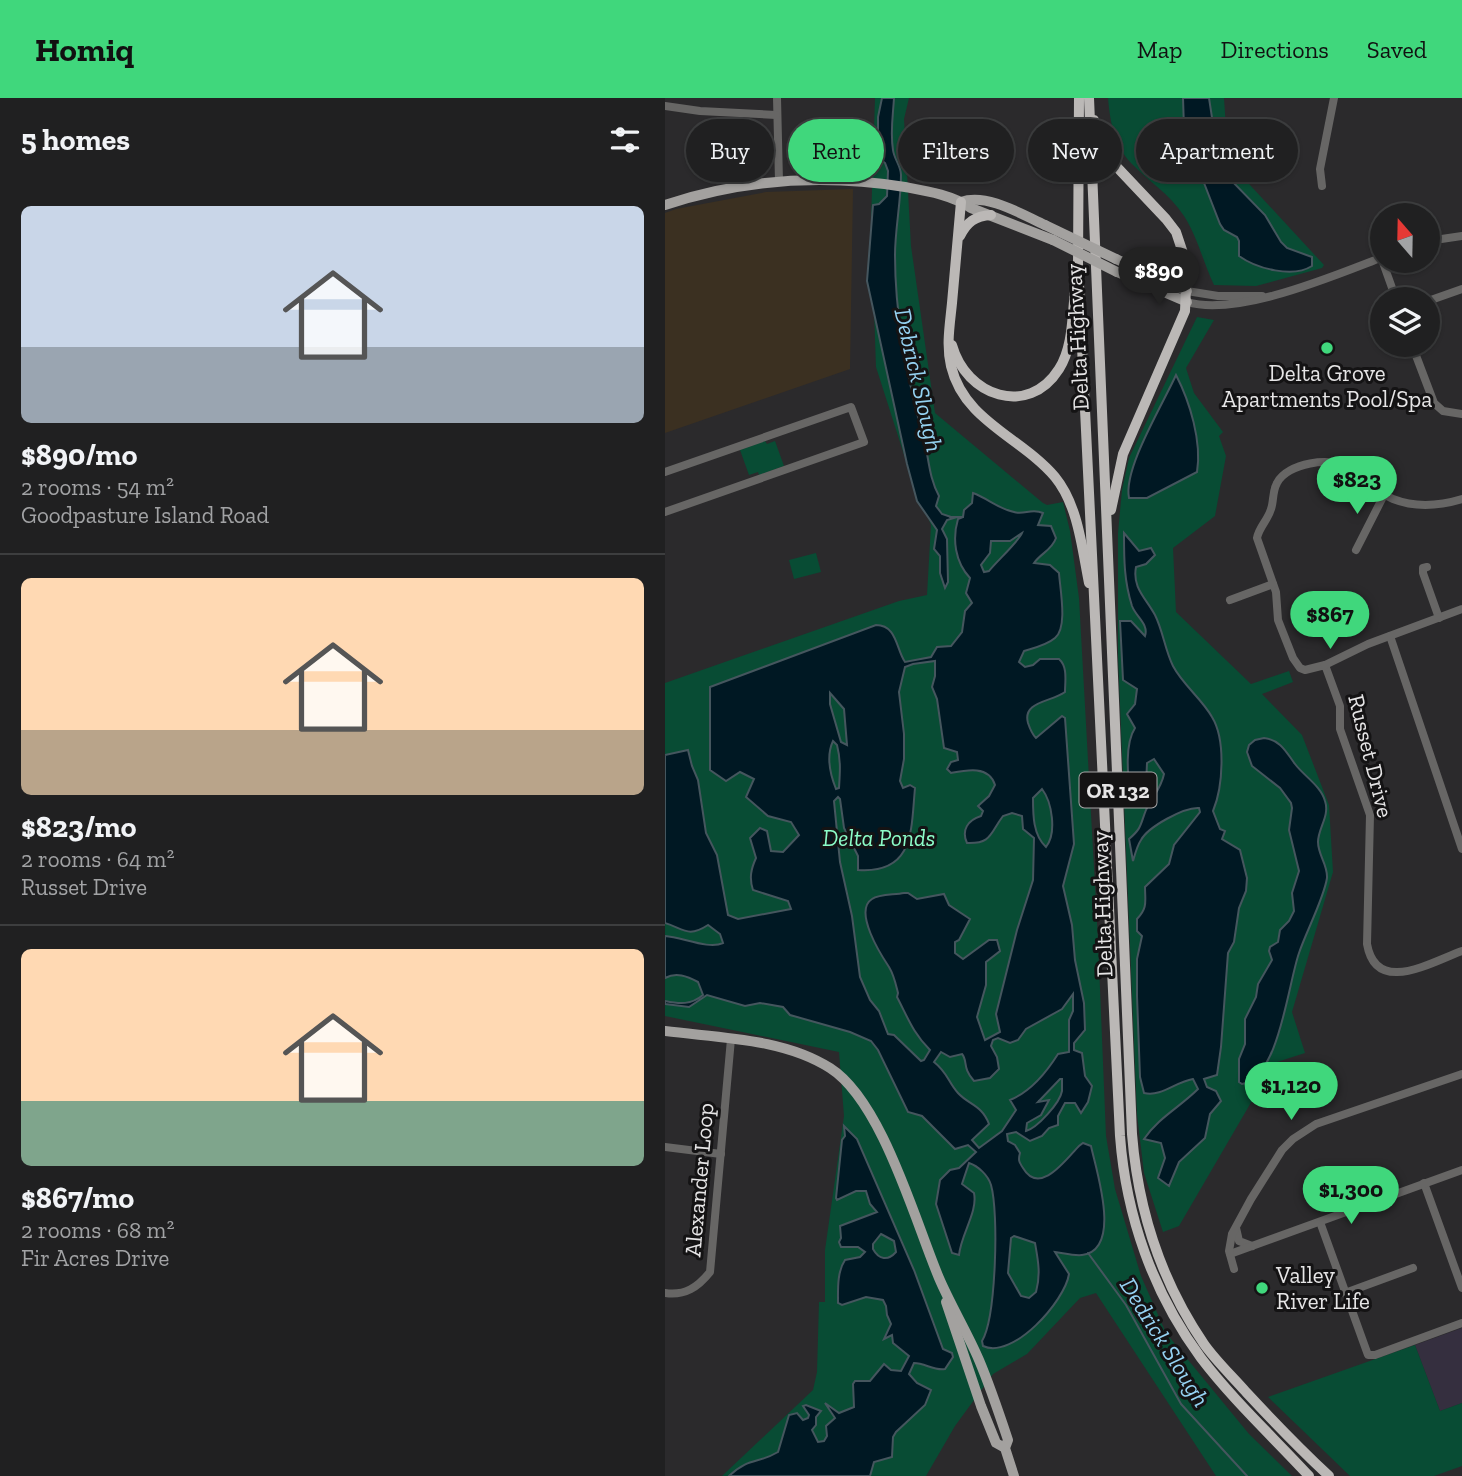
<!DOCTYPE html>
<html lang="en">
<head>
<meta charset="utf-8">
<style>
  :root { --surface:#202021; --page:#2d2d2e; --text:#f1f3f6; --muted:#a2a3a5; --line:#3d3e3f; --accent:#40d77c }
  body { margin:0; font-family:"Zilla Slab",serif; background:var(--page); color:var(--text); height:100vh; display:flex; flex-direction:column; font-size:26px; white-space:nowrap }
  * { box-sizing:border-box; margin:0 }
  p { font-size:23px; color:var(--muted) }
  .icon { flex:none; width:38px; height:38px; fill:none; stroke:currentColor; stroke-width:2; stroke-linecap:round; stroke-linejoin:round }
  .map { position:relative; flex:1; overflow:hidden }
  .details { display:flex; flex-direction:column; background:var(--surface); width:665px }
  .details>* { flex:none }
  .top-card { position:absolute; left:21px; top:21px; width:665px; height:63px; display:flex; gap:14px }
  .needle { width:46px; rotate:340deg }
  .buttons { position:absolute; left:705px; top:105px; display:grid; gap:14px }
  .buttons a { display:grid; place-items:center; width:70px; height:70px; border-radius:50%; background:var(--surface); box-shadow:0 2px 5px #0004,0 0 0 2px var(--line); font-size:35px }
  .price { position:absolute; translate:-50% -60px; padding:0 16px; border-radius:24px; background:var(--accent); color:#111; font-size:23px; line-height:46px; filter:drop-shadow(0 2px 4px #0008) }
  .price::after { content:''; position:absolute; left:50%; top:42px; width:21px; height:16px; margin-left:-10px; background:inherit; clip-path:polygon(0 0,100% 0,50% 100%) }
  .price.selected { background:#222; color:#fff }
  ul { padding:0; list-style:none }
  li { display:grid; align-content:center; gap:14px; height:371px; padding:0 21px }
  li+li { border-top:2px solid var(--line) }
  li span { display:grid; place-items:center; height:217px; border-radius:10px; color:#555 }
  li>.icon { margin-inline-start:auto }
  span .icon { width:126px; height:126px; fill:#fffc; stroke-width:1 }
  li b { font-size:30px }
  h2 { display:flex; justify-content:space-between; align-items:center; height:84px; padding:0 21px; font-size:30px }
  .tag { padding:0 24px; border-radius:32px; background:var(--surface); box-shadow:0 2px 5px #0004,0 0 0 2px var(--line); font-size:24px; line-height:63px }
  .tag.selected { background:var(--accent); color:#111 }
  header { display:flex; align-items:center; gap:42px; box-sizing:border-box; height:98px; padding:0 35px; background:var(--accent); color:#111 }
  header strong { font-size:33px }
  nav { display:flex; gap:38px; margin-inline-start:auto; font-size:24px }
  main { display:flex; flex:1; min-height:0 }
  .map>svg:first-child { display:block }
  .commercial { fill:#3b3021 }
  .industrial { fill:#352f3f }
  .green { fill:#084c34 }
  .water { fill:#001823; stroke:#45565e; stroke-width:2; fill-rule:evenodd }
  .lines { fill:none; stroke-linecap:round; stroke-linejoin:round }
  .stream { stroke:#45565e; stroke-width:2 }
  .minor { stroke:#676665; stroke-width:8 }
  .major { stroke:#a3a19f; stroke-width:10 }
  .highway { stroke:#bbb8b6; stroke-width:10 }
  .major-bridge { stroke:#a3a19f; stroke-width:10 }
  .poi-dot { fill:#40d77c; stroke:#141314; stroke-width:2.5 }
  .labels { text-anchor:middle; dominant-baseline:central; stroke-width:6; stroke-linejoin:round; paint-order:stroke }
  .shield { fill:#141314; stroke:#a7a6a7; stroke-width:2 }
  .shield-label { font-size:21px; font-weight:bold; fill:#e6e5e6 }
  .street-label { font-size:23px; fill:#e6e5e6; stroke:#141314 }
  .poi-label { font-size:23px; fill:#e6e5e6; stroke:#141314 }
  .park-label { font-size:23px; font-style:italic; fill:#8cfdc9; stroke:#141314 }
  .water-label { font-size:24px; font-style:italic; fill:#95d2f2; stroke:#141314 }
</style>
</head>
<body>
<header>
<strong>Homiq</strong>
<nav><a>Map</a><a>Directions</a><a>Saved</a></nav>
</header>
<main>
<section class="details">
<h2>5 homes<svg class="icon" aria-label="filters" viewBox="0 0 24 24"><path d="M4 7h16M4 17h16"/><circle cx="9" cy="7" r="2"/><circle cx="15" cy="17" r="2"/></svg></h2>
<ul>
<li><span style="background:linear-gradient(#c9d6e8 65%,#9aa5b1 0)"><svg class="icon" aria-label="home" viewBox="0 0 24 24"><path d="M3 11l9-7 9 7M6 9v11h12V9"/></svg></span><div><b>$890/mo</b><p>2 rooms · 54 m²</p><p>Goodpasture Island Road</p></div></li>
<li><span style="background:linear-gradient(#ffd9b3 70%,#b9a48a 0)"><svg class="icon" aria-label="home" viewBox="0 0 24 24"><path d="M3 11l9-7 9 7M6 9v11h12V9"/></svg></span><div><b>$823/mo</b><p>2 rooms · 64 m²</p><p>Russet Drive</p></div></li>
<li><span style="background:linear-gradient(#ffd9b3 70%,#7fa58c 0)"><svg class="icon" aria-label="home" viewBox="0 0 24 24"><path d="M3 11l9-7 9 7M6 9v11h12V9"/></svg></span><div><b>$867/mo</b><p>2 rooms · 68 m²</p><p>Fir Acres Drive</p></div></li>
</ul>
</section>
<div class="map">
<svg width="797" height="1378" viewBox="0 0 797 1378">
  <rect width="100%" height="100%" fill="#2b2a2c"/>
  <polygon class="commercial" points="188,91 185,271 0,335 0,115 11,111 101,94"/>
  <polygon class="industrial" points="797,1230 797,1305 775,1313 750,1247"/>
  <g class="green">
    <polygon points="210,0 244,0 239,21 246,148 270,315 378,405 382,407 398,404 405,433 414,500 433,842 441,1038 450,1091 476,1178 501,1235 584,1336 627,1378 551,1378 431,1195 415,1200 362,1256 328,1276 290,1328 261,1378 57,1378 148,1292 152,1274 154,1204 160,1204 160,1152 179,1018 174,954 0,918 0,585 234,503 262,497 266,427 242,366 211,269 206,123"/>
    <path d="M443,0H559L562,45L573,74L659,167L657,170L591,188L549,187C538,164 533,140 519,118C505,96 483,83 466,65C449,47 445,23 443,0Z"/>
    <polygon points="532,219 549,222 521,270 529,295 558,334 554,338 561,358 550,418 508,450 511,514 586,586 624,573 628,584 597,596 637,637 664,707 668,774 627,914 640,955 609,965 514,1128 498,1134 479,1075 472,1016 453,558 453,435 457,392 464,360"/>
    <polygon points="100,343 102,346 110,343 119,368 94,377 93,374 84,377 75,352"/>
    <polygon points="151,455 156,474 129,481 124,462"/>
    <polygon points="750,1247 775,1313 797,1305 797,1368 769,1378 685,1378 603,1299"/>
  </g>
  <g class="water">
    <path d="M217,0H229C228,18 225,34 228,52C229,61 236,68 236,77C236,104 230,131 230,157C230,220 242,281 259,341C264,361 264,380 274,398L271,408L277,416L289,420L282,422L277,431L282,441L283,484L280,490L275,475V458L269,451L272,432L252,403L242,366L202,183L208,107L214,106L222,98L223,73L220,65C213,60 208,53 208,44L213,39V19Z"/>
    <path d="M518,0H544L552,52L560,76L600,117L616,144L622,150L647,159V168C628,180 592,171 574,158V143L572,139L559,132L555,126L539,85L527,79L519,30Z"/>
    <path d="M511,277C525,304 537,344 532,374L482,400H464C458,371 498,306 511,277Z"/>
    <path d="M308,395C322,400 334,411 349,414C359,417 367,410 378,415L373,427L386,428L391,440C387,452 376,455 369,465L385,467L394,475C395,491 403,530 390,540C382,547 369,550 359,553L354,564L360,569L368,567L375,561H394C403,569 400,583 400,594C387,604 357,603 363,625C365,631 367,636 371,640L397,618L400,620L409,746L398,788L407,827L410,862L419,905L420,932L409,945V952L417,955L420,978L427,988L423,1004L416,1015L410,1005H400L393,1018V1027L384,1030L377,1038L365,1043L351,1034L342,1036L343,1043L350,1047L355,1055C353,1062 354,1064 358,1070C375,1099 402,1060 414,1048L418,1045L426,1048C431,1072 458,1152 417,1157C409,1158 398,1155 390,1154L404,1176C400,1203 348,1262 318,1248L317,1243C331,1220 334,1115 326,1087C323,1077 313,1068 304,1065L297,1086L309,1095C313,1114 296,1136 294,1157L287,1155L271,1106L275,1082L285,1072L294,1070L311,1054L303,1047L290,1051L257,1018L243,1014L213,952L206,943L185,934L125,917L118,909L95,905L80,908L42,897L24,909L0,906V903C15,906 26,907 38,897L33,884C22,878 11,874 0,880V838C17,839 44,852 58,845L55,836L43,827C23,840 19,831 0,825V657L23,652L27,668L33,682L41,735L52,757L63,817L73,821L126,811L123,803L88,792C84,780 86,771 91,760L85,740L95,730L102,733L106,753L118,754L134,737L126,724L103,718L81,699L89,681L75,674L61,683L45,672V589L211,527C232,527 231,551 240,564L266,559L272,549L286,548L297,534L300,513L307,505L301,495L305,480C290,464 287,441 293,421L298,419L299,412L307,405ZM357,435C354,443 332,463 324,473L319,474L316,467L325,455L326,443H345ZM270,563V578L267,589L272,601L279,650L292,654L293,662L286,664L282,671L286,675C301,672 324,667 330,687L324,698L313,708L318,713L316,718C303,722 296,732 302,745C327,746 325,735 338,718L347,715L357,718L358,731L369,740L368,782L352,832L331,916L335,934L320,942L312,919L321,887V864L335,853L332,842H324L298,861L290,855V844L294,842L305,821L284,807L279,796L252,801L243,795H239C229,797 214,796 207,801C188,813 216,857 224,869C229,877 231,887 233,895L232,899C243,920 248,935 265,952L259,962L256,963L229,937L223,936L214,913L205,902L195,879L187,818L175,764L169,703L173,699L175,701L179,730L193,758V772C250,776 246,731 250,690L245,687L238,690L235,683L239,661V636L234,594L240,569L248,566ZM165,595L179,611L182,647L176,644L165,606ZM168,643L172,647C176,663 175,674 174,690L171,691C165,676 161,658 168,643ZM377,691C387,704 392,735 381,749C368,737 368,717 368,700ZM408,896V913L404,922V954L393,956C381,975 365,994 345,1002L351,1012L337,1033L314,1050L307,1042L324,1026C317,1007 304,1007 293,995C283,984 283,975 269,964L276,954L285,959L297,956C303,963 297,970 309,983L325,980L334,971L332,959L326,948L328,942L333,940L345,945L353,942L361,931L397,911ZM395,981H397C397,982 397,992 397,993C395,1005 372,1030 361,1033L362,1025L376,1017L384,1002L373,1004ZM349,1138L370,1145C373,1162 376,1176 371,1194L364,1200L356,1198L343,1175L346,1140Z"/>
    <path d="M459,435L474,453L486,450L490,457L481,466L471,469C467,490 481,500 490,517C498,533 500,552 508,568C518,587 537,601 547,619C561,642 558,689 548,713L555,731L560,733L557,741L575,752L582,780L581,793L574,810L569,844L563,855L556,949L552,977L539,981L542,989L551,993L556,1003L545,1016L540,1040L514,1064L504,1088L493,1080L500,1060L496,1045L479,1041C493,1020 515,1009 533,991L528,981C510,984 497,999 479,995L475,979L472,898V861L477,838L472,833V821C483,810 480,803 480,789L504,766L509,747L535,714L534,710C519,709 483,729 476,742C472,748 470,756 468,763L464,741C477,730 475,727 481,712C487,699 496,691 499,676L489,661L482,665L481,688L473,708H466C464,686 458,648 470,630L462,616L470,606L472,591L458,582L455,523H466L480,538C484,526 471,519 467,508C459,483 459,461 459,435Z"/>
    <path d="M599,640C616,642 621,654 630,666C639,678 656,688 660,703C665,718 653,730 653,744C653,757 663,767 662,780C659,800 641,834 634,855C623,886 614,980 577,986L574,984V961L580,946V921L591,899L593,886L607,862L604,853L605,849L613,844L615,832L624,823L629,813L627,795L634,773L624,732L627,710L626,705L615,690L587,668L582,654L584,647L590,642Z"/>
    <path d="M179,1028L192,1041L249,1172L278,1251L287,1255L288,1259L280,1271C269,1273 260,1265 249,1265L244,1276L252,1285L266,1292L260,1307L231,1334L228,1339L227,1359L209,1364L205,1378H64C84,1359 93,1366 113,1354L124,1317L132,1315L138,1322L143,1320L144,1317L138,1308L141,1307L156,1313L151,1319V1327L147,1332L153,1344L159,1343L162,1338L161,1328L170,1320L160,1305L174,1315L189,1309L188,1286L190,1283H205L219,1266L226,1272L236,1273L244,1258L228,1245L227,1237L219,1241L226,1226L222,1217L221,1208L218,1202L201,1199L177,1207L173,1205C173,1191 172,1174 180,1162L195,1159L200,1154L193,1149H176L174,1144L176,1140L175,1128L212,1114L205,1106L201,1093H191L172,1102L171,1100L177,1042L180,1038ZM216,1136L229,1143L231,1154C223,1163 214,1162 208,1151V1146Z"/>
  </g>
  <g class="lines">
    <g class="stream">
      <polyline points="285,419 298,419"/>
      <polyline points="423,1155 461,1207 516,1306 582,1378"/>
    </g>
    <g class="minor">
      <polyline points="112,0 114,83"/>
      <polyline points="0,8 35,13 111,17"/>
      <polyline points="657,88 655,71 669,0"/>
      <polyline points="763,143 797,138"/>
      <polyline points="716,159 731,201"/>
      <polyline points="522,193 553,198 597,198"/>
      <polyline points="763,203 797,191"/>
      <path d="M522,204C573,219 668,178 718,159"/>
      <polyline points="747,247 769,305 778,313 797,316"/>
      <polyline points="0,374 186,309 199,344 0,414"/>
      <path d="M797,401C774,408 751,410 728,401C711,394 700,380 685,370C666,358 622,365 612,385C607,394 609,403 606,411C603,422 594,429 592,440L611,494L613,522L628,560L635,570L640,572L660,567L675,608V631L705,717L702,846C711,898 766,864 797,853"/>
      <polyline points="691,452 719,397"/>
      <polyline points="762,469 758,470 758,475 774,520"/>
      <polyline points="565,502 608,486"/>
      <polyline points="725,538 797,751"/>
      <polyline points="660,567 703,546 797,511"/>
      <polyline points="0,1049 56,1056"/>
      <polyline points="759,1085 797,1190"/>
      <polyline points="655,1124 703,1257 710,1257 797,1225"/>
      <polyline points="571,1130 574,1143 587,1148"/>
      <polyline points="565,1156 797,1072"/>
      <polyline points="569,1171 564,1153 567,1136 586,1101 617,1052 628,1041 651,1026 797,976"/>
      <path d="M0,1195C20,1198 33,1189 45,1174L66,941"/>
      <polyline points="680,1195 748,1170"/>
    </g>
    <g class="major">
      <path d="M296,104C322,95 356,116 380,127"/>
      <path d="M0,107C78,81 159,76 240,89C262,93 287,97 306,110L388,142"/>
      <polyline points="451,161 522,193"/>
      <polyline points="452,174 522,204"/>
      <path d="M0,933C54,940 118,940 165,970C217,1003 250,1123 274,1180C286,1208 302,1234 314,1262C325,1288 334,1315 343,1342L340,1350L349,1378"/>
      <polyline points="281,1204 316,1308 331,1345 340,1350"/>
    </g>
    <g class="highway">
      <path d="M414,0L413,166L455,1038C461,1118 488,1195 536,1260C568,1302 608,1339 644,1378"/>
      <path d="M424,0L467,1036C473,1111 496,1183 539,1246C551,1263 567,1278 581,1294C608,1323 635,1351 664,1378"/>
      <polyline points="429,22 436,44 449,66 501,121 511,134 522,167 520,213 458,356 446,412"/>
      <path d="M296,104C293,137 290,171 287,205C285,226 281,247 286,268C299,323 356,339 390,379C413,407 417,450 424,485"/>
      <path d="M295,138C302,124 310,118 326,117"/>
      <path d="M287,247C301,298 363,320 394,271C408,249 407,219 410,193"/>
    </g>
    <g class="major-bridge">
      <polyline points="380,127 451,161"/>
      <polyline points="388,142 452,174"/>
    </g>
  </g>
  <g class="poi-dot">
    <circle cx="662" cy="250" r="7"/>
    <circle cx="597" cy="1190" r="7"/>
  </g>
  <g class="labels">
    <rect class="shield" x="414.5" y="674.5" width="77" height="35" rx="5"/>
    <g class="shield-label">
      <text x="453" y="692">OR 132</text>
    </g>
    <g class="street-label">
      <text transform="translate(412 239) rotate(-93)">Delta Highway</text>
      <text transform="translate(706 658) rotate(76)">Russet Drive</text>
      <text transform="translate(437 806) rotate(-92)">Delta Highway</text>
      <text transform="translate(34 1082) rotate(-85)">Alexander Loop</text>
    </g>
    <g class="poi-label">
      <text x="662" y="275">Delta Grove<tspan x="662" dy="26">Apartments Pool/Spa</tspan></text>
      <text x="611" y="1177" text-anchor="start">Valley<tspan x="611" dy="26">River Life</tspan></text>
    </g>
    <g class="park-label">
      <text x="214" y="740">Delta Ponds</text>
    </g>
    <g class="water-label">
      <text transform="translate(254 282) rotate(77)">Debrick Slough</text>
      <text transform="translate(500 1244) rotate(58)">Dedrick Slough</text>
    </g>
  </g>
</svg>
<div class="buttons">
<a><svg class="needle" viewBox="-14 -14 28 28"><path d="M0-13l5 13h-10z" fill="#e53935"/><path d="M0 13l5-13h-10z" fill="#a2a3a5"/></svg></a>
<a><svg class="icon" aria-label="layers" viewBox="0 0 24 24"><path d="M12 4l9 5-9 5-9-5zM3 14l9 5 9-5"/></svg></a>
</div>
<b class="price selected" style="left:494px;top:209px">$890</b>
<b class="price" style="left:692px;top:418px">$823</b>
<b class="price" style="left:665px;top:553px">$867</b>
<b class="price" style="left:626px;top:1024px">$1,120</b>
<b class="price" style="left:686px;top:1128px">$1,300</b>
<div class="top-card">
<a class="tag">Buy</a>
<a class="tag selected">Rent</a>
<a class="tag">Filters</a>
<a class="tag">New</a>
<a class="tag">Apartment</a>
</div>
</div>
</main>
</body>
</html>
